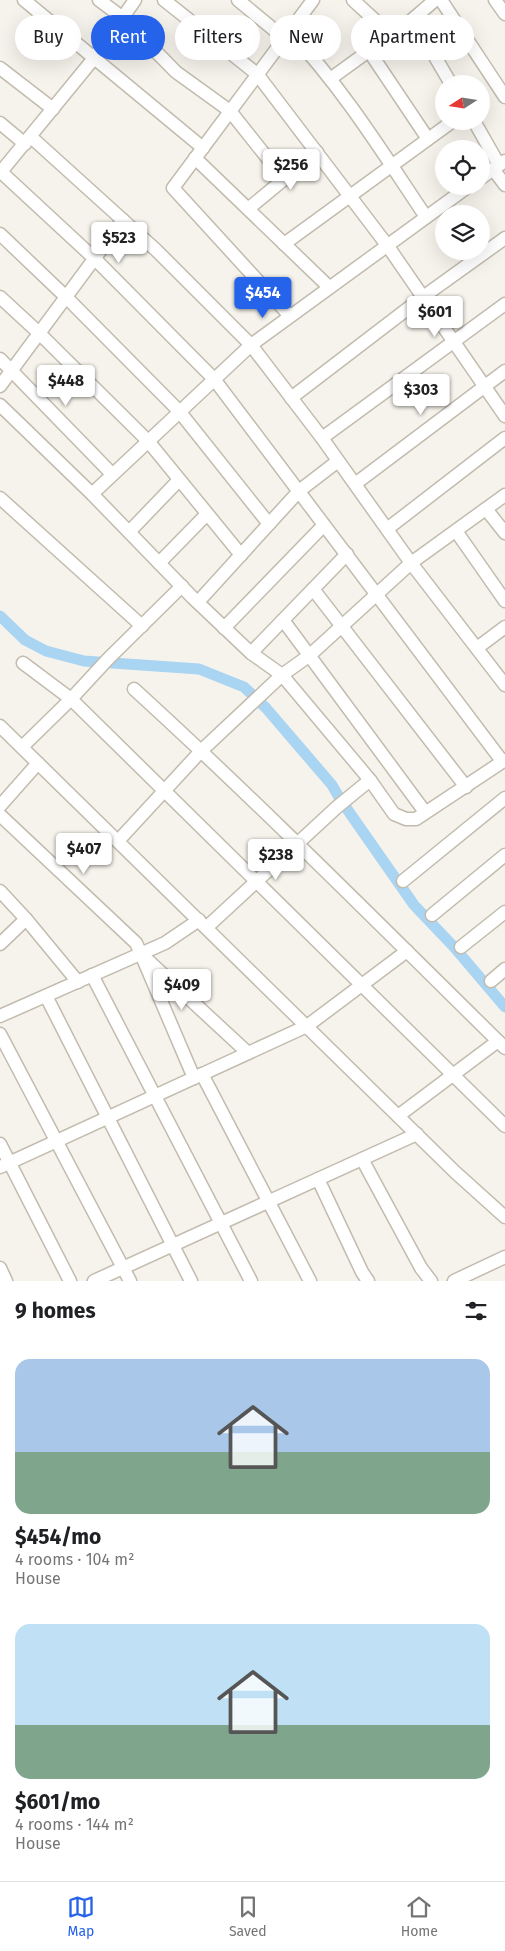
<!DOCTYPE html>
<html lang="en">
<head>
<meta charset="utf-8">
<style>
  :root { --surface:#fff; --page:#f6f6f6; --text:#202124; --muted:#757577; --line:#e0e0e0; --accent:#2563eb }
  body { margin:0; font-family:"Fira Sans",sans-serif; background:var(--page); color:var(--text); height:100vh; display:flex; flex-direction:column; font-size:19px; white-space:nowrap }
  * { box-sizing:border-box; margin:0 }
  p { font-size:16px; color:var(--muted) }
  .icon { flex:none; width:28px; height:28px; fill:none; stroke:currentColor; stroke-width:2; stroke-linecap:round; stroke-linejoin:round }
  .map { position:relative; height:1281px; overflow:hidden }
  .details { display:flex; flex-direction:column; background:var(--surface); flex:1 }
  .details>* { flex:none }
  .guide { position:absolute; left:15px; top:15px; width:475px; height:45px; display:flex; gap:10px }
  .needle { width:32px; rotate:258deg }
  .tools { position:absolute; left:435px; top:75px; display:grid; gap:10px }
  .tools a { display:grid; place-items:center; width:55px; height:55px; border-radius:50%; background:var(--surface); box-shadow:0 5px 20px #0002; font-size:25px }
  .price { position:absolute; translate:-50% -42px; padding:0 11px; border-radius:5px; background:#fff; color:#222; font-size:16px; line-height:32px; filter:drop-shadow(0 1px 2px #0008) }
  .price::after { content:''; position:absolute; left:50%; top:30px; width:15px; height:11px; margin-left:-8px; background:inherit; clip-path:polygon(0 0,100% 0,50% 100%) }
  .price.current { background:var(--accent); color:#fff }
  ul { padding:0; list-style:none }
  li { display:grid; align-content:center; gap:10px; height:265px; padding:0 15px }
  li span { display:grid; place-items:center; height:155px; border-radius:15px; color:#555 }
  li>.icon { margin-inline-start:auto }
  span .icon { width:90px; height:90px; fill:#fffc; stroke-width:1 }
  li b { font-size:21px }
  h2 { display:flex; justify-content:space-between; align-items:center; height:60px; padding:0 15px; font-size:21px }
  .tag { padding:0 18px; border-radius:22px; background:var(--surface); box-shadow:0 5px 20px #0002; font-size:18px; line-height:45px }
  .tag.current { background:var(--accent); color:#fff }
  .tab-bar { display:flex; justify-content:space-around; align-items:center; height:70px; border-top:1px solid var(--line); background:var(--surface); font-size:14px; color:var(--muted) }
  .tab-bar a { display:grid; justify-items:center; gap:2px }
  .tab-bar .current { color:var(--accent) }
  .map>svg:first-child { display:block }
  .lines { fill:none; stroke-linecap:round; stroke-linejoin:round }
  .canal { stroke:#a9d4f2; stroke-width:11 }
  .minor-casing { stroke:#c2bbae; stroke-width:15 }
  .minor { stroke:#fff; stroke-width:12 }
</style>
</head>
<body>
<div class="map">
<svg width="505" height="1281" viewBox="0 0 505 1281">
  <rect width="100%" height="100%" fill="#f6f3ec"/>
  <g class="lines">
    <polyline class="canal" points="0,616 25,640 46,651 84,661 199,669 244,687 266,708 332,785 340,799 414,905 454,947 505,1007"/>
    <defs>
      <g id="minor">
        <polyline points="24,0 203,148"/>
        <polyline points="99,0 123,18 176,72 230,111 284,179"/>
        <polyline points="164,0 257,74 387,245 505,416"/>
        <polyline points="238,0 284,38"/>
        <polyline points="353,0 391,35"/>
        <polyline points="441,0 505,97"/>
        <polyline points="495,0 505,14"/>
        <polyline points="413,19 435,0"/>
        <path d="M289,31C342,87 383,153 426,217"/>
        <polyline points="369,51 428,139"/>
        <polyline points="0,68 53,109"/>
        <polyline points="330,79 413,19 451,84"/>
        <polyline points="474,121 499,165"/>
        <polyline points="0,123 25,144"/>
        <polyline points="31,137 156,250 251,345 322,438 411,563 505,685"/>
        <polyline points="195,158 329,287"/>
        <polyline points="493,169 505,185"/>
        <polyline points="0,171 95,259 214,379 502,761"/>
        <polyline points="0,173 95,57 135,0"/>
        <polyline points="481,178 505,161"/>
        <polyline points="248,209 317,152"/>
        <polyline points="0,234 66,297 179,411 269,524"/>
        <polyline points="284,244 453,121"/>
        <polyline points="0,297 39,333 148,441 241,555"/>
        <polyline points="290,316 173,188 313,0"/>
        <polyline points="0,359 112,474"/>
        <polyline points="0,386 123,220"/>
        <polyline points="291,398 423,297 505,238"/>
        <polyline points="0,405 92,494 193,598 251,653 282,675 370,780 394,814 406,819 416,819 505,760"/>
        <polyline points="322,438 505,304"/>
        <polyline points="355,484 505,371"/>
        <polyline points="92,494 251,345 469,186"/>
        <polyline points="0,498 142,626"/>
        <polyline points="486,509 505,533"/>
        <polyline points="387,529 505,438"/>
        <polyline points="456,531 505,601"/>
        <polyline points="129,532 179,480"/>
        <polyline points="159,563 207,514"/>
        <polyline points="313,589 466,787"/>
        <polyline points="198,602 299,491 338,461"/>
        <polyline points="283,620 425,812"/>
        <polyline points="224,628 324,525"/>
        <polyline points="477,648 505,627"/>
        <polyline points="251,653 347,554"/>
        <polyline points="23,663 71,699 505,1126"/>
        <path d="M134,689C261,805 382,927 505,1048"/>
        <polyline points="0,726 455,1172 505,1217"/>
        <polyline points="22,747 71,699 108,659 182,586"/>
        <polyline points="0,806 38,763"/>
        <polyline points="0,815 136,943 141,954"/>
        <polyline points="118,841 201,751 282,675 310,655 411,563 505,495"/>
        <polyline points="403,881 505,798"/>
        <polyline points="0,891 26,919 0,944"/>
        <polyline points="432,915 505,855"/>
        <polyline points="26,919 78,982"/>
        <polyline points="207,927 337,807 370,780"/>
        <polyline points="461,947 505,912"/>
        <polyline points="92,975 251,1281"/>
        <polyline points="491,981 505,969"/>
        <polyline points="46,996 191,1281"/>
        <polyline points="0,1016 165,943 199,920"/>
        <polyline points="0,1034 130,1281"/>
        <polyline points="202,1074 310,1281"/>
        <polyline points="194,1078 141,954 248,1053"/>
        <polyline points="398,1116 498,1041"/>
        <polyline points="0,1144 70,1281"/>
        <polyline points="362,1159 421,1268 431,1281"/>
        <polyline points="0,1167 307,1026 407,951"/>
        <polyline points="318,1179 362,1272 368,1281"/>
        <polyline points="0,1268 6,1281"/>
        <polyline points="94,1281 417,1134"/>
        <polyline points="454,1281 505,1257"/>
      </g>
    </defs>
    <use href="#minor" class="minor-casing"/>
    <use href="#minor" class="minor"/>
  </g>
</svg>
<div class="tools">
<a><svg class="needle" viewBox="-14 -14 28 28"><path d="M0-13l5 13h-10z" fill="#e53935"/><path d="M0 13l5-13h-10z" fill="#757577"/></svg></a>
<a><svg class="icon" aria-label="locate" viewBox="0 0 24 24"><circle cx="12" cy="12" r="6"/><path d="M12 2v4M12 18v4M2 12h4M18 12h4"/></svg></a>
<a><svg class="icon" aria-label="layers" viewBox="0 0 24 24"><path d="M12 4l9 5-9 5-9-5zM3 14l9 5 9-5"/></svg></a>
</div>
<b class="price" style="left:291px;top:191px">$256</b>
<b class="price" style="left:119px;top:264px">$523</b>
<b class="price current" style="left:263px;top:319px">$454</b>
<b class="price" style="left:435px;top:338px">$601</b>
<b class="price" style="left:66px;top:407px">$448</b>
<b class="price" style="left:421px;top:416px">$303</b>
<b class="price" style="left:84px;top:875px">$407</b>
<b class="price" style="left:276px;top:881px">$238</b>
<b class="price" style="left:182px;top:1011px">$409</b>
<div class="guide">
<a class="tag">Buy</a>
<a class="tag current">Rent</a>
<a class="tag">Filters</a>
<a class="tag">New</a>
<a class="tag">Apartment</a>
</div>
</div>
<section class="details">
<h2>9 homes<svg class="icon" aria-label="filters" viewBox="0 0 24 24"><path d="M4 7h16M4 17h16"/><circle cx="9" cy="7" r="2"/><circle cx="15" cy="17" r="2"/></svg></h2>
<ul>
<li><span style="background:linear-gradient(#a9c7e8 60%,#7fa58c 0)"><svg class="icon" aria-label="home" viewBox="0 0 24 24"><path d="M3 11l9-7 9 7M6 9v11h12V9"/></svg></span><div><b>$454/mo</b><p>4 rooms · 104 m²</p><p>House</p></div></li>
<li><span style="background:linear-gradient(#bfe0f5 65%,#7fa58c 0)"><svg class="icon" aria-label="home" viewBox="0 0 24 24"><path d="M3 11l9-7 9 7M6 9v11h12V9"/></svg></span><div><b>$601/mo</b><p>4 rooms · 144 m²</p><p>House</p></div></li>
</ul>
</section>
<nav class="tab-bar">
<a class="current"><svg class="icon" aria-label="map" viewBox="0 0 24 24"><path d="M3 6l6-2 6 2 6-2v14l-6 2-6-2-6 2zM9 4v14M15 6v14"/></svg>Map</a>
<a><svg class="icon" aria-label="saved" viewBox="0 0 24 24"><path d="M7 4h10v16l-5-4-5 4z"/></svg>Saved</a>
<a><svg class="icon" aria-label="home" viewBox="0 0 24 24"><path d="M3 11l9-7 9 7M6 9v11h12V9"/></svg>Home</a>
</nav>
</body>
</html>
